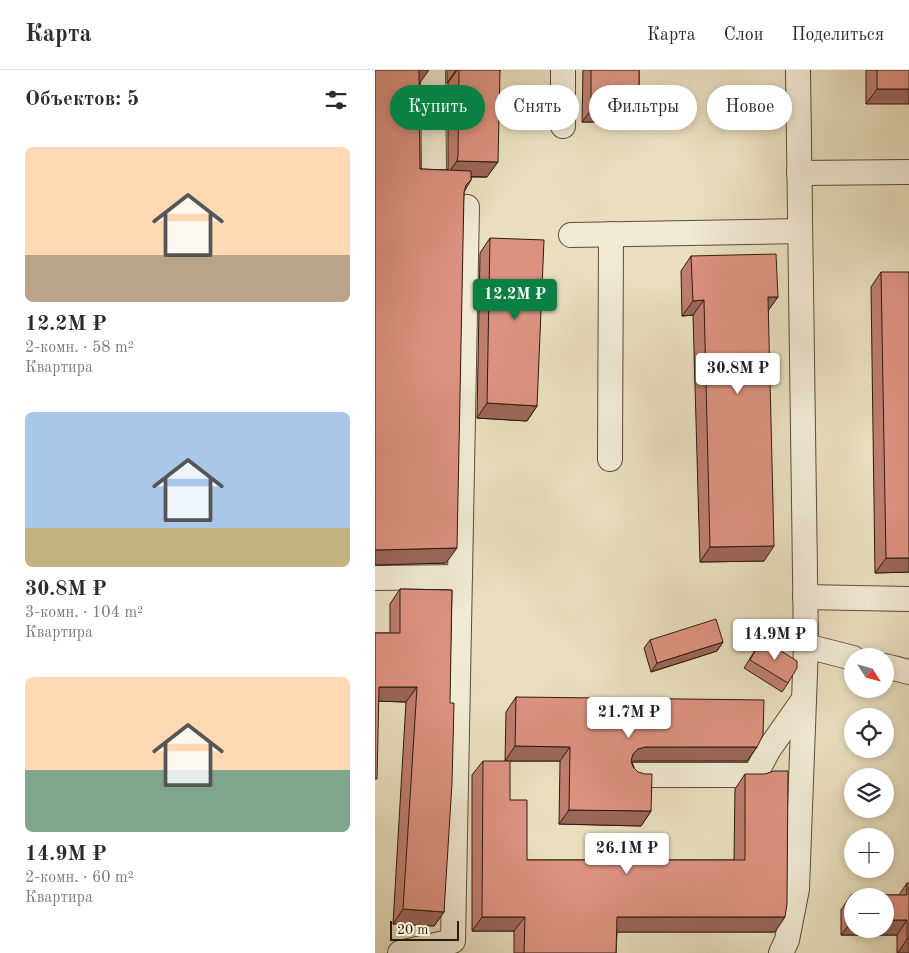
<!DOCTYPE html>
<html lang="ru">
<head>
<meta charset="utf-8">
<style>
  :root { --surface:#fff; --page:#f7f7f7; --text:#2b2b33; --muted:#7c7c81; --line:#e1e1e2; --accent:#0b8043 }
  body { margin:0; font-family:"Old Standard TT",serif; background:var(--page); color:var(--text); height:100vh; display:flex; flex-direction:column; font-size:19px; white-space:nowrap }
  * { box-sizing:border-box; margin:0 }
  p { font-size:16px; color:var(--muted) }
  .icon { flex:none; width:28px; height:28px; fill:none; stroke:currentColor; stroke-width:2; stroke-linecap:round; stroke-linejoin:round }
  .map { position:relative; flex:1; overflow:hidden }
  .drawer { display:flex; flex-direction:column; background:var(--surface); width:375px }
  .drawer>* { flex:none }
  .top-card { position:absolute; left:15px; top:15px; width:444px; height:45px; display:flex; gap:10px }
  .needle { width:32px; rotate:126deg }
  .fabs { position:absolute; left:469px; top:578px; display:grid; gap:10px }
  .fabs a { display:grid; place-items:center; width:50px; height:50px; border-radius:50%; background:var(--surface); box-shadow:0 2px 8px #0003; font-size:25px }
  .scale { position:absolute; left:15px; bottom:12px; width:69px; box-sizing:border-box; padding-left:5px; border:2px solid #2f1a0e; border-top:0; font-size:14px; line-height:18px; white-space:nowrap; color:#2f1a0e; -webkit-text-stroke:4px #f1ead5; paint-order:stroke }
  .price { position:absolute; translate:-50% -42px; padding:0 11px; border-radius:5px; background:#fff; color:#222; font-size:16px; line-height:32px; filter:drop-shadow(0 1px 2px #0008) }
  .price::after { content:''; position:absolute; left:50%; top:30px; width:15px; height:11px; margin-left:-8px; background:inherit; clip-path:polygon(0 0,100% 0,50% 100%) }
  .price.current { background:var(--accent); color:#fff }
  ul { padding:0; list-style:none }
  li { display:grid; align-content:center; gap:10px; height:265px; padding:0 25px }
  li span { display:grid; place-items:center; height:155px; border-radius:8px; color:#555 }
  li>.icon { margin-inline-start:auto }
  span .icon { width:90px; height:90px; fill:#fffc; stroke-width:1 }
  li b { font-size:21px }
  h2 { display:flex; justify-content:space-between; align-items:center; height:60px; padding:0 25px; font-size:21px }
  .chip { padding:0 18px; border-radius:22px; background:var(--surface); box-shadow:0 2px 8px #0003; font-size:18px; line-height:45px }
  .chip.current { background:var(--accent); color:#fff }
  header { display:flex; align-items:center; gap:30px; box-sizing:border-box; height:70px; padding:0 25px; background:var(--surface); border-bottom:1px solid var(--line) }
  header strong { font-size:24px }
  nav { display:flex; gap:28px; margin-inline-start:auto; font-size:18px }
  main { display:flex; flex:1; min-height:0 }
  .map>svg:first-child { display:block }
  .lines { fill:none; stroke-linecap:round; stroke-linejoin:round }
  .minor-casing { stroke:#5e4b3a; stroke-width:26 }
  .minor { stroke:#f1ead5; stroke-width:24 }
  .wall { fill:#be7e6e; stroke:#2f1a0e }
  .shaded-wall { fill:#9b665a; stroke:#2f1a0e }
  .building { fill:#dd9280; stroke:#2f1a0e }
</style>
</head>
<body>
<header>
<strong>Карта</strong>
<nav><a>Карта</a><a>Слои</a><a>Поделиться</a></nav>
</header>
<main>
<section class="drawer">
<h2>Объектов: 5<svg class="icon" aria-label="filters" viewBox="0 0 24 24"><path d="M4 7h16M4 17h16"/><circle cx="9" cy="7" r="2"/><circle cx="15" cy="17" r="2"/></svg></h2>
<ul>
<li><span style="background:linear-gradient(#ffd9b3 70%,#b9a48a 0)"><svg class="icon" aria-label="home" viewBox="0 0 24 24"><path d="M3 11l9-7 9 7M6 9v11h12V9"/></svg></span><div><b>12.2M ₽</b><p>2-комн. · 58 m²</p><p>Квартира</p></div></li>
<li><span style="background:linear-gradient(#a9c7e8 75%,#c2b280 0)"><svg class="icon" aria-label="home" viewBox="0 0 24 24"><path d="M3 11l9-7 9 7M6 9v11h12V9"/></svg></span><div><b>30.8M ₽</b><p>3-комн. · 104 m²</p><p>Квартира</p></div></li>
<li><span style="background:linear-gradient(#ffd9b3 60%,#7fa58c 0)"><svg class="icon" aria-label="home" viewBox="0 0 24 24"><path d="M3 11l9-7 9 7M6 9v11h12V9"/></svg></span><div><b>14.9M ₽</b><p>2-комн. · 60 m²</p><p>Квартира</p></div></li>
</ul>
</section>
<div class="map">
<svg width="534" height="883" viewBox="0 0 534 883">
  <rect width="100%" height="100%" fill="#e9dfbe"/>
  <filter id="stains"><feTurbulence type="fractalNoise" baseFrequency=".004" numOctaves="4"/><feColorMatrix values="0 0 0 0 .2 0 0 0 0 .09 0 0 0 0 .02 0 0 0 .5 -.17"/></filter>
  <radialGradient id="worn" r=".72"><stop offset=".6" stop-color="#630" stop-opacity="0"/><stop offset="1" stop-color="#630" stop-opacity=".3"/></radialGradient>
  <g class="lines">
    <defs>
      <g id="minor">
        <polyline points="58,0 59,101"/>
        <polyline points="188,0 188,56"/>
        <polyline points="424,103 534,102"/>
        <polyline points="196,165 425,161"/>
        <polyline points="235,389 236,164"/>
        <polyline points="0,508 85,507"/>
        <polyline points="430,527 534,529"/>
        <polyline points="431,576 478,588"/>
        <polyline points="510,596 534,602"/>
        <polyline points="260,705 380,705 394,679 429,629"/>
        <polyline points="25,883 78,871 92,137"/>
        <polyline points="406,883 412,870 422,819 431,576 423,0"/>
      </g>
    </defs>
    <use href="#minor" class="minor-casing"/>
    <use href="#minor" class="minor"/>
  </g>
  <g class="wall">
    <polygon points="0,0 44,14 45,99 73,100 73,13 72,13 72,0 125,0 112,107 96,107 96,110 89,122 71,493 0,495"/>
    <polygon points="208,0 264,0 264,40 255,52 207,52"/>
    <polygon points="491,0 534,0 491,34"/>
    <polygon points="115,168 162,336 152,351 102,348 105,183"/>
    <polygon points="316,186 403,227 393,240 389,491 325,492 318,245 307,246 306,201"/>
    <polygon points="506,202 534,502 500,503 496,217"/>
    <polygon points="25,519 77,520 69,842 59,856 18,854 31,632 3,631 0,563 15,563 15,534"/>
    <polygon points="387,569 413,613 407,622 369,598"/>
    <polygon points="275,570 348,572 342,581 276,602 269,578"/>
    <polygon points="141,627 382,677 372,691 260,691 257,692 276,741 266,756 184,754 185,691 130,691 131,642"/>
    <polygon points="108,691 135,730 152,790 359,790 360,719 370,704 400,862 242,862 241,883 139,883 139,861 97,861 97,705"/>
    <polygon points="532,813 534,883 522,883 522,865 466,865 466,840 476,825 524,825"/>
  </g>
  <g class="shaded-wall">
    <polygon points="43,0 54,0 44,14"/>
    <polygon points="81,0 82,0 73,13 72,13"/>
    <polygon points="502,19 534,19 534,34 491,34"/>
    <polygon points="216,40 264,40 255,52 207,52"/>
    <polygon points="82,91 123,92 112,107 71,106"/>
    <polygon points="393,227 403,227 392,242"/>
    <polygon points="329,230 318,245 307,246 318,231"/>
    <polygon points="112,333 162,336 152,351 102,348"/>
    <polygon points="399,476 389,491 325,492 335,477"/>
    <polygon points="82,478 71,493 0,495 0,480"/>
    <polygon points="511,488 534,488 534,502 500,503"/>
    <polygon points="348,572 342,581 276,602 282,593"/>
    <polygon points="4,617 42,617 31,632 0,631"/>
    <polygon points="140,676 195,677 185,691 130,691"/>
    <polygon points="270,677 382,677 372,691 260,691 253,693 258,684 263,679"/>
    <polygon points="194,740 276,741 266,756 184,754"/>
    <polygon points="28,839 69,842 59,856 18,854"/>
    <polygon points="107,847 150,847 139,861 97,861"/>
    <polygon points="242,847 410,847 400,862 232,862"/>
    <polygon points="510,850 532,850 522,865 466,865 477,851 478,851 478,859 510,859"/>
    <polygon points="532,869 534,869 534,883 523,883"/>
  </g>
  <g class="building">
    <polygon points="0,0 44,0 45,99 96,101 96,110 91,115 89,122 82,478 0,480"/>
    <polygon points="84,0 125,0 123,92 82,91 83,86"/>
    <rect x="216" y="0" width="48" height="40"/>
    <rect x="502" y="0" width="32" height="19"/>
    <polygon points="115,168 169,170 162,336 112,333"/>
    <polygon points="401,184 403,227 393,227 399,476 335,477 329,230 318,231 316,186"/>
    <polygon points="506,202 534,202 534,488 511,488"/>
    <polygon points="25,519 77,520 75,633 79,633 77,713 69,842 28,839 42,617 4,617 2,709 0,709 0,563 25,563"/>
    <polygon points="341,549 348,572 282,593 275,570"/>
    <polygon points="387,569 422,591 422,598 413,613 375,590"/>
    <polygon points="141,627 389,630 388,665 382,677 270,677 263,679 258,684 256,691 258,697 263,702 270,704 277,704 276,741 194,740 195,677 140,676"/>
    <polygon points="108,691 135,691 135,730 152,730 152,790 370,790 370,704 390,704 399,701 413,701 412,834 410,847 242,847 241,883 149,883 150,847 107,847"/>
    <polygon points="532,813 534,813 534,869 532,869 532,850 510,850 510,826 478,826 478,851 477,851 476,825 532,825"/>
  </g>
  <rect width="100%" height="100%" filter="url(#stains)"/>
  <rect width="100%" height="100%" fill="url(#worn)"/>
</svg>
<div class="fabs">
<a><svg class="needle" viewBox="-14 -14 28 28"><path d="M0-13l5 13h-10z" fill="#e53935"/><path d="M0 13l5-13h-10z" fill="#7c7c81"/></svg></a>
<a><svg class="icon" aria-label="locate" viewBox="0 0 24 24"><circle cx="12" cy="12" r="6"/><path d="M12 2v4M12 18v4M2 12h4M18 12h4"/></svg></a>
<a><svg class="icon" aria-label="layers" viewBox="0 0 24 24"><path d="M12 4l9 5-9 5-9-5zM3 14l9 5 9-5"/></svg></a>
<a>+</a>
<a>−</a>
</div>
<div class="scale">20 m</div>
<b class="price current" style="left:140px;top:251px">12.2M ₽</b>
<b class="price" style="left:363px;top:325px">30.8M ₽</b>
<b class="price" style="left:400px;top:591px">14.9M ₽</b>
<b class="price" style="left:254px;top:669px">21.7M ₽</b>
<b class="price" style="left:252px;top:805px">26.1M ₽</b>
<div class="top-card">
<a class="chip current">Купить</a>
<a class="chip">Снять</a>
<a class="chip">Фильтры</a>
<a class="chip">Новое</a>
</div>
</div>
</main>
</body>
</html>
